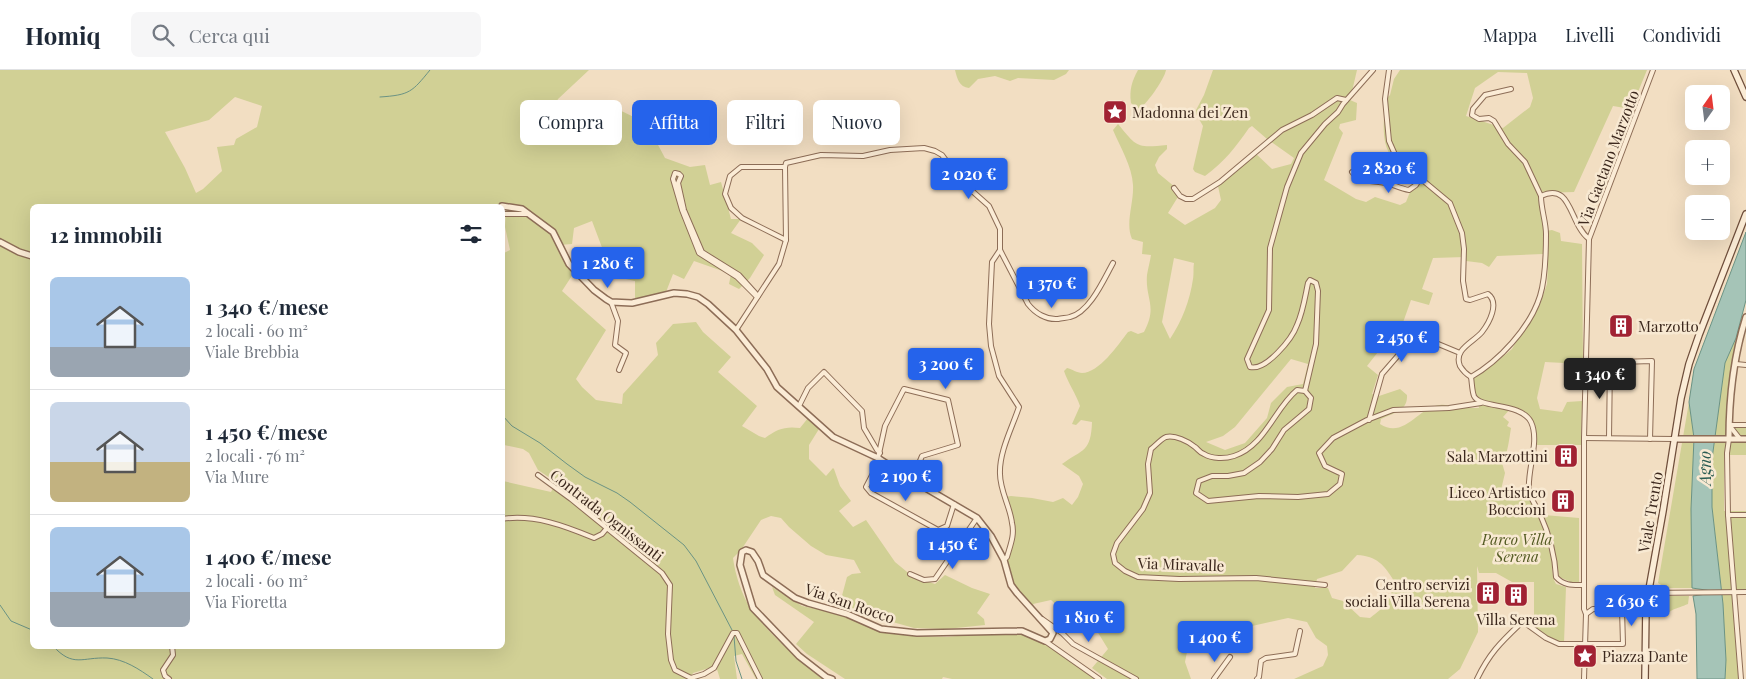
<!DOCTYPE html>
<html lang="it">
<head>
<meta charset="utf-8">
<style>
  :root { --surface:#fff; --page:#f6f6f7; --text:#1f2937; --muted:#747a83; --line:#e0e1e3; --accent:#2563eb }
  body { margin:0; font-family:"Playfair Display",serif; background:var(--page); color:var(--text); height:100vh; display:flex; flex-direction:column; font-size:19px; white-space:nowrap }
  * { box-sizing:border-box; margin:0 }
  p { font-size:16px; color:var(--muted) }
  .icon { flex:none; width:28px; height:28px; fill:none; stroke:currentColor; stroke-width:2; stroke-linecap:round; stroke-linejoin:round }
  .map { position:relative; flex:1; overflow:hidden }
  .side { position:absolute; left:30px; top:134px; width:475px; height:445px; display:flex; flex-direction:column; background:var(--surface); border-radius:8px; box-shadow:0 5px 20px #0002 }
  .side>* { flex:none }
  .top-card { position:absolute; left:520px; top:30px; width:475px; height:45px; display:flex; gap:10px }
  .needle { width:32px; rotate:14deg }
  .controls { position:absolute; left:1685px; top:15px; display:grid; gap:10px }
  .controls a { display:grid; place-items:center; width:45px; height:45px; border-radius:8px; background:var(--surface); box-shadow:0 5px 20px #0002; font-size:25px }
  .price { position:absolute; translate:-50% -42px; padding:0 11px; border-radius:5px; background:var(--accent); color:#fff; font-size:16px; line-height:32px; filter:drop-shadow(0 1px 2px #0008) }
  .price::after { content:''; position:absolute; left:50%; top:30px; width:15px; height:11px; margin-left:-8px; background:inherit; clip-path:polygon(0 0,100% 0,50% 100%) }
  .price.on { background:#222; color:#fff }
  ul { padding:0; list-style:none }
  li { display:flex; align-items:center; gap:15px; height:125px; padding:0 20px }
  li+li { border-top:1px solid var(--line) }
  li span { display:grid; place-items:center; flex:none; width:140px; height:100px; border-radius:8px; color:#555 }
  li>.icon { margin-inline-start:auto }
  span .icon { width:60px; height:60px; fill:#fffc; stroke-width:1 }
  li b { font-size:21px }
  h2 { display:flex; justify-content:space-between; align-items:center; height:60px; padding:0 20px; font-size:21px }
  .tag { padding:0 18px; border-radius:8px; background:var(--surface); box-shadow:0 5px 20px #0002; font-size:18px; line-height:45px }
  .tag.on { background:var(--accent); color:#fff }
  header { display:flex; align-items:center; gap:30px; box-sizing:border-box; height:70px; padding:0 25px; background:var(--surface); border-bottom:1px solid var(--line) }
  header strong { font-size:24px }
  nav { display:flex; gap:28px; margin-inline-start:auto; font-size:18px }
  .search { width:350px; height:45px; background:var(--page); display:flex; align-items:center; gap:12px; box-sizing:border-box; padding:0 18px; border-radius:8px; color:var(--muted); font-size:19px }
  .map>svg:first-child { display:block }
  .green { fill:#d1d095; fill-rule:evenodd }
  .water { fill:#a5c4b7; stroke:#6b9384 }
  .lines { fill:none; stroke-linecap:round; stroke-linejoin:round }
  .stream { stroke:#6b9384; stroke-width:1 }
  .minor-casing { stroke:#8d6d57; stroke-width:6 }
  .tertiary-casing { stroke:#8d6d57; stroke-width:8 }
  .secondary-casing { stroke:#6f4e3b; stroke-width:8 }
  .minor { stroke:#fbecd6; stroke-width:4 }
  .tertiary { stroke:#fbecd6; stroke-width:5 }
  .secondary { stroke:#fbecd6; stroke-width:5.5 }
  .labels { text-anchor:middle; dominant-baseline:central; stroke-width:5; stroke-linejoin:round; paint-order:stroke }
  .poi-label { font-size:15px; fill:#3c281d; stroke:#f8e9d2; text-anchor:start }
  .street-label { font-size:15px; fill:#3c281d; stroke:#f8e9d2 }
  .park-label { font-size:15px; font-style:italic; fill:#535a22; stroke:#f8e9d2 }
  .water-label { font-size:16px; font-style:italic; fill:#2b5d53; stroke:#f8e9d2 }
</style>
</head>
<body>
<header>
<strong>Homiq</strong>
<div class="search"><svg class="icon" aria-label="search" viewBox="0 0 24 24"><circle cx="10" cy="10" r="6"/><path d="M15 15l6 6"/></svg>Cerca qui</div>
<nav><a>Mappa</a><a>Livelli</a><a>Condividi</a></nav>
</header>
<div class="map">
<svg width="1746" height="609" viewBox="0 0 1746 609">
  <rect width="100%" height="100%" fill="#f2dec2"/>
  <g class="green">
    <path d="M0,0H589L558,29L550,47L583,45L598,36L609,35L640,50L649,58L665,88L690,97L705,95L710,115L721,112L731,149H741L731,163L752,173L764,185L750,208L739,219L729,214L731,204L694,191L684,209L673,204L666,222L635,232V211L612,206L598,193L606,188L592,151L574,158L572,174L559,175L575,201L562,221L606,260L576,309L582,317L596,330L622,334L623,324L658,285L656,273L673,254L696,252L703,262L731,287L718,302L757,336L742,356L759,366L765,368C777,359 785,356 800,358L808,348L819,359L809,375V389L826,406L833,398L834,399L840,416L851,431L839,441L853,457L866,450L895,492L912,506L935,514L945,505L972,518L990,524L977,543L984,549L985,555L946,559L914,558L864,544L840,533L847,507L852,504L861,503L854,490L826,485L811,476L789,457L781,448L771,446L761,450L741,480L733,488C735,504 742,526 751,539C767,562 803,595 827,609H756L742,584L734,586L737,609H720L716,596L693,603L690,609H0ZM235,27L262,36L257,57L236,69L234,75L217,77L222,101L203,119L196,123L185,98L165,62L209,50ZM32,136H506L505,157L510,180L502,184L503,377L504,375L523,379L529,383L538,400L556,412L551,422L503,411L502,576H32Z"/>
    <path d="M955,0H1069L1066,4L1054,10L1018,8L1010,11L995,6L978,9L969,18C959,17 957,8 955,0Z"/>
    <path d="M1138,0H1166C1164,10 1146,35 1138,40L1131,33C1129,20 1132,11 1138,0Z"/>
    <path d="M1213,0H1357L1350,30L1357,33L1356,50L1340,54L1339,58L1343,63L1324,110L1356,129L1366,132L1375,127L1400,135L1406,132L1410,122L1417,118L1422,108L1401,87H1392C1380,73 1384,46 1386,29L1390,25L1394,9L1400,0H1647L1631,39L1613,36L1574,122L1541,123L1546,161L1552,160L1560,163L1561,171L1582,174L1583,294L1545,292L1537,328L1540,339L1562,342L1567,332L1582,331L1581,375H1535L1531,347L1511,338L1503,347L1509,352L1507,356L1511,358C1509,370 1508,383 1502,393L1505,403L1500,424L1513,427L1528,426C1539,443 1547,464 1551,484C1553,493 1551,506 1556,514L1566,517L1564,573C1553,569 1541,565 1534,555V512H1512L1496,503H1479L1477,496L1478,562L1460,599L1448,609H1294L1323,596L1328,585L1327,576L1316,568L1307,552L1288,548L1252,556C1246,560 1247,567 1242,570L1223,566L1188,577L1185,592L1191,609H1107L1092,598L1108,579L1097,561L1089,544L1073,550L1051,530L1033,534L1034,536C1015,525 1010,503 1005,484C1015,466 1008,446 1005,427L1011,426L1032,428L1053,432L1063,428L1072,435L1078,427L1083,414L1079,406L1062,394C1083,379 1091,382 1092,352L1081,350L1076,355L1072,354L1080,336C1076,324 1068,313 1064,301L1067,298C1072,299 1077,303 1082,303C1099,303 1118,275 1128,262L1131,261L1138,264L1144,262C1158,236 1145,229 1147,205C1148,198 1150,192 1151,185L1142,184L1143,172L1132,169C1125,153 1134,133 1133,115C1132,96 1120,77 1113,60L1118,54C1137,77 1136,78 1167,75V79L1159,87L1155,95L1158,103L1181,122L1168,143L1185,155L1215,138L1221,130L1218,116L1236,101L1253,81L1272,99L1291,94L1294,88L1267,69L1252,56L1249,58C1235,78 1225,91 1205,106L1195,102L1193,99L1203,56L1195,42L1204,25ZM1498,2L1527,3L1533,28L1530,37L1503,58L1466,46L1475,18ZM1543,184L1548,195L1547,214L1539,237L1523,260L1512,279L1494,294L1472,308L1479,338C1473,338 1468,338 1463,338C1455,337 1447,334 1440,335C1418,337 1404,370 1380,354L1381,349C1393,343 1408,341 1407,325L1400,319L1379,326L1372,324L1378,305L1367,296L1392,264L1400,261L1411,230L1429,235L1433,223L1422,219L1433,188L1465,187L1466,191L1482,193L1489,197L1497,186ZM1174,188L1194,193C1193,198 1194,203 1193,209C1190,230 1182,251 1170,269L1162,252ZM1291,289L1308,294L1303,314L1287,317L1271,333L1267,348L1245,373L1225,380L1206,372L1223,366L1235,357ZM1357,485C1377,486 1384,495 1394,511C1391,531 1386,536 1370,548L1360,547L1343,531L1332,528L1328,518H1315L1317,509L1342,501Z"/>
    <polygon points="1736,268 1727,354 1746,354 1746,385 1724,385 1724,441 1746,441 1746,523 1735,523 1739,609 1725,609 1726,590 1723,534 1712,437 1712,389 1725,293"/>
    <polygon points="1689,332 1694,368 1691,439 1692,518 1666,518 1658,513"/>
    <polygon points="1544,445 1579,448 1579,512 1571,512 1559,507 1555,483"/>
    <polygon points="772,517 802,536 837,543 912,566 947,567 1008,561 1024,562 1043,566 1051,575 1094,609 952,609 943,607 942,609 845,609 807,584 796,574 814,552 775,525"/>
    <path d="M1663,526H1689L1688,534C1676,539 1673,538 1663,547L1654,546L1656,529Z"/>
  </g>
  <polygon class="water" points="1746,162 1746,230 1736,268 1725,293 1712,389 1712,437 1723,534 1726,590 1725,609 1697,609 1696,544 1693,526 1719,522 1692,518 1691,439 1694,368 1689,332 1694,299"/>
  <g class="lines">
    <g class="stream">
      <path d="M380,27C410,25 412,22 430,0"/>
      <polyline points="502,345 512,356 540,373 567,394 585,407 617,423 630,432 684,475 696,491 732,560"/>
      <polyline points="0,535 11,551 32,560"/>
      <polyline points="734,566 736,591 742,609"/>
      <path d="M53,576C73,598 82,587 107,588C124,589 139,599 153,609"/>
    </g>
    <defs>
      <g id="minor">
        <path d="M1389,0L1385,29L1389,71L1397,89L1407,99L1420,108L1450,133L1462,163L1464,179L1463,211L1466,229L1470,230L1488,224C1500,233 1489,253 1482,262C1474,272 1453,279 1460,296C1463,301 1466,304 1471,307"/>
        <polyline points="1511,19 1485,25 1473,39 1472,45 1479,49 1489,48 1494,51 1508,74 1525,92 1541,126"/>
        <polyline points="785,97 741,97 730,106 725,124 731,138 742,148 786,170"/>
        <path d="M1352,102C1361,114 1377,110 1390,114C1396,116 1402,119 1409,120L1416,115L1420,108"/>
        <polyline points="1174,118 1180,126 1186,129 1193,129 1220,112 1282,60 1312,45 1337,28 1346,30"/>
        <polyline points="502,144 529,144"/>
        <path d="M1000,180L992,192L989,254L991,276L999,306L1019,337C1012,358 999,382 1000,404C1000,421 1010,436 1012,453C1015,465 1010,476 1007,487L1004,490"/>
        <polyline points="757,227 737,207 699,183 682,140 673,109 675,103 679,104 681,106 678,113 684,140 702,182 739,205 758,226"/>
        <polyline points="611,232 618,251 615,275 626,283 619,300"/>
        <path d="M736,260L779,194L786,170L785,97L786,93L821,85L863,86L890,80L924,78L935,81L942,85L962,112L989,136L1000,159V180L1028,234C1035,243 1046,250 1058,249C1062,248 1067,248 1070,247C1090,242 1104,209 1113,193"/>
        <polyline points="1586,293 1652,291 1650,369"/>
        <polyline points="1736,294 1746,295"/>
        <path d="M1471,307C1499,291 1530,258 1540,226C1545,210 1546,181 1546,164C1546,152 1541,139 1541,126C1572,111 1569,154 1589,169"/>
        <path d="M1471,307C1472,313 1472,321 1474,326C1480,339 1521,332 1531,352C1540,371 1527,400 1529,420C1530,429 1537,437 1540,444C1549,464 1555,486 1556,507C1564,516 1573,515 1584,515"/>
        <polyline points="1305,321 1311,328 1309,339 1284,360 1272,379 1260,392 1244,403 1228,406 1212,406 1199,411 1196,423 1208,431 1259,426 1298,427 1328,424 1340,414 1342,404 1325,396 1319,383 1333,368 1367,350 1393,340 1449,338 1481,333"/>
        <polyline points="799,336 808,318 824,302 862,341 864,358 877,380 880,383"/>
        <polyline points="1369,350 1382,304 1415,266 1419,266 1460,283"/>
        <polyline points="1729,355 1740,369"/>
        <polyline points="1729,355 1746,355"/>
        <polyline points="1584,368 1674,369"/>
        <polyline points="1609,368 1610,292"/>
        <polyline points="1729,369 1727,383 1728,445 1741,609"/>
        <polyline points="878,388 885,356 904,319 948,330 958,375 922,386 912,410"/>
        <polyline points="880,390 866,417 871,423 938,460 947,456 954,434"/>
        <polyline points="538,405 571,429 662,503 670,515 668,564 671,590 675,600 691,608 704,604 714,598 733,563 737,563 760,609"/>
        <polyline points="1728,445 1746,445"/>
        <path d="M502,449C534,444 565,456 594,468L602,464L607,458"/>
        <polyline points="910,504 924,510 935,509 977,448"/>
        <path d="M1325,515L1256,508L1179,509L1138,507L1125,501L1115,493L1113,484L1117,473L1143,439L1150,423L1148,394L1151,379C1155,376 1161,369 1166,367C1175,365 1188,371 1195,377C1198,379 1200,383 1204,384C1212,389 1225,389 1234,386C1265,376 1274,339 1297,320L1305,321L1316,274L1318,221L1316,213L1310,210L1308,213C1305,227 1303,242 1297,255C1292,269 1266,301 1250,297L1247,289L1269,240L1270,178L1287,117L1301,83L1325,54L1338,42L1343,34L1373,0"/>
        <polyline points="1648,523 1746,522"/>
        <polyline points="1586,544 1593,539 1640,538 1646,536"/>
        <polyline points="1042,549 1062,563 1073,574 1136,609"/>
        <polyline points="1045,571 1099,609"/>
        <polyline points="169,609 165,606 163,600 173,585 172,576"/>
        <polyline points="1214,609 1230,587"/>
        <polyline points="1257,609 1259,607 1261,591 1266,588 1295,584 1300,561"/>
        <path d="M1477,609C1489,584 1500,573 1520,554L1525,553L1546,568L1559,574H1623L1622,539"/>
        <polyline points="1584,609 1586,544 1584,539 1584,368 1589,169 1653,0"/>
      </g>
      <g id="tertiary">
        <polyline points="502,136 522,139 553,162 569,194 594,220 606,229 611,232 632,233 674,223 687,224 698,227 708,234 736,260 767,299 777,317 833,367 878,388 912,410 977,448 991,466 1004,490 1011,515 1017,523 1053,563 1050,569 1045,571 1022,561 917,563 881,559 847,544 808,533 795,528 763,505 758,491 752,482 746,480 742,482 740,495 753,538 799,586 826,607 832,609"/>
        <polyline points="0,172 19,182 32,186"/>
        <polyline points="1674,369 1746,369"/>
        <path d="M1729,369C1729,329 1734,285 1746,247"/>
      </g>
      <g id="secondary">
        <polyline points="1734,0 1746,27"/>
        <polyline points="1645,609 1646,536 1663,441 1681,328 1689,294 1699,265 1746,144"/>
      </g>
    </defs>
    <use href="#minor" class="minor-casing"/>
    <use href="#tertiary" class="tertiary-casing"/>
    <use href="#secondary" class="secondary-casing"/>
    <use href="#minor" class="minor"/>
    <use href="#tertiary" class="tertiary"/>
    <use href="#secondary" class="secondary"/>
  </g>
  <defs>
    <symbol id="sight-square" viewBox="-11 -11 22 22"><rect x="-9" y="-9" width="18" height="18" rx="4" fill="#a12233" stroke="#f8e9d2"/><path d="M0-6L1.8-2.2L6-1.7L2.9 1.2L3.7 5.4L0 3.3L-3.7 5.4L-2.9 1.2L-6-1.7L-1.8-2.2Z" fill="#fff"/></symbol>
    <symbol id="building-square" viewBox="-11 -11 22 22"><rect x="-9" y="-9" width="18" height="18" rx="4" fill="#a12233" stroke="#f8e9d2"/><path d="M-4-6H4V6H1V3H-1V6H-4ZM-2.5-4.3h1.7v1.8h-1.7ZM.8-4.3h1.7v1.8H.8ZM-2.5-1h1.7V.8h-1.7ZM.8-1h1.7V.8H.8Z" fill="#fff"/></symbol>
  </defs>
  <g fill-rule="evenodd">
    <use href="#sight-square" x="1101" y="28" width="28" height="28"/>
    <use href="#building-square" x="1607" y="242" width="28" height="28"/>
    <use href="#building-square" x="1552" y="372" width="28" height="28"/>
    <use href="#building-square" x="1549" y="417" width="28" height="28"/>
    <use href="#building-square" x="1474" y="509" width="28" height="28"/>
    <use href="#building-square" x="1502" y="511" width="28" height="28"/>
    <use href="#sight-square" x="1571" y="572" width="28" height="28"/>
  </g>
  <g class="labels">
    <g class="poi-label">
      <text x="1132" y="42">Madonna dei Zen</text>
      <text x="1638" y="256">Marzotto</text>
      <text x="1548" y="386" text-anchor="end">Sala Marzottini</text>
      <text x="1546" y="422" text-anchor="end">Liceo Artistico<tspan x="1546" dy="17">Boccioni</tspan></text>
      <text x="1470" y="514" text-anchor="end">Centro servizi<tspan x="1470" dy="17">sociali Villa Serena</tspan></text>
      <text x="1516" y="549" text-anchor="middle">Villa Serena</text>
      <text x="1602" y="586">Piazza Dante</text>
    </g>
    <g class="street-label">
      <text transform="translate(1608 88) rotate(-69)">Via Gaetano Marzotto</text>
      <text transform="translate(1650 442) rotate(-80)">Viale Trento</text>
      <text transform="translate(607 445) rotate(38)">Contrada Ognissanti</text>
      <text transform="translate(1181 494) rotate(2)">Via Miravalle</text>
      <text transform="translate(850 533) rotate(19)">Via San Rocco</text>
    </g>
    <g class="park-label">
      <text x="1517" y="469">Parco Villa<tspan x="1517" dy="17">Serena</tspan></text>
    </g>
    <g class="water-label">
      <text transform="translate(1704 398) rotate(-90)">Agno</text>
    </g>
  </g>
</svg>
<div class="controls">
<a><svg class="needle" viewBox="-14 -14 28 28"><path d="M0-13l5 13h-10z" fill="#e53935"/><path d="M0 13l5-13h-10z" fill="#747a83"/></svg></a>
<a>+</a>
<a>−</a>
</div>
<b class="price" style="left:1389px;top:124px">2 820 €</b>
<b class="price" style="left:969px;top:130px">2 020 €</b>
<b class="price" style="left:608px;top:219px">1 280 €</b>
<b class="price" style="left:1052px;top:239px">1 370 €</b>
<b class="price" style="left:1402px;top:293px">2 450 €</b>
<b class="price" style="left:946px;top:320px">3 200 €</b>
<b class="price on" style="left:1600px;top:330px">1 340 €</b>
<b class="price" style="left:906px;top:432px">2 190 €</b>
<b class="price" style="left:953px;top:500px">1 450 €</b>
<b class="price" style="left:1632px;top:557px">2 630 €</b>
<b class="price" style="left:1089px;top:573px">1 810 €</b>
<b class="price" style="left:1215px;top:593px">1 400 €</b>
<div class="top-card">
<a class="tag">Compra</a>
<a class="tag on">Affitta</a>
<a class="tag">Filtri</a>
<a class="tag">Nuovo</a>
</div>
<section class="side">
<h2>12 immobili<svg class="icon" aria-label="filters" viewBox="0 0 24 24"><path d="M4 7h16M4 17h16"/><circle cx="9" cy="7" r="2"/><circle cx="15" cy="17" r="2"/></svg></h2>
<ul>
<li><span style="background:linear-gradient(#a9c7e8 70%,#9aa5b1 0)"><svg class="icon" aria-label="home" viewBox="0 0 24 24"><path d="M3 11l9-7 9 7M6 9v11h12V9"/></svg></span><div><b>1 340 €/mese</b><p>2 locali · 60 m²</p><p>Viale Brebbia</p></div></li>
<li><span style="background:linear-gradient(#c9d6e8 60%,#c2b280 0)"><svg class="icon" aria-label="home" viewBox="0 0 24 24"><path d="M3 11l9-7 9 7M6 9v11h12V9"/></svg></span><div><b>1 450 €/mese</b><p>2 locali · 76 m²</p><p>Via Mure</p></div></li>
<li><span style="background:linear-gradient(#a9c7e8 65%,#9aa5b1 0)"><svg class="icon" aria-label="home" viewBox="0 0 24 24"><path d="M3 11l9-7 9 7M6 9v11h12V9"/></svg></span><div><b>1 400 €/mese</b><p>2 locali · 60 m²</p><p>Via Fioretta</p></div></li>
</ul>
</section>
</div>
</body>
</html>
